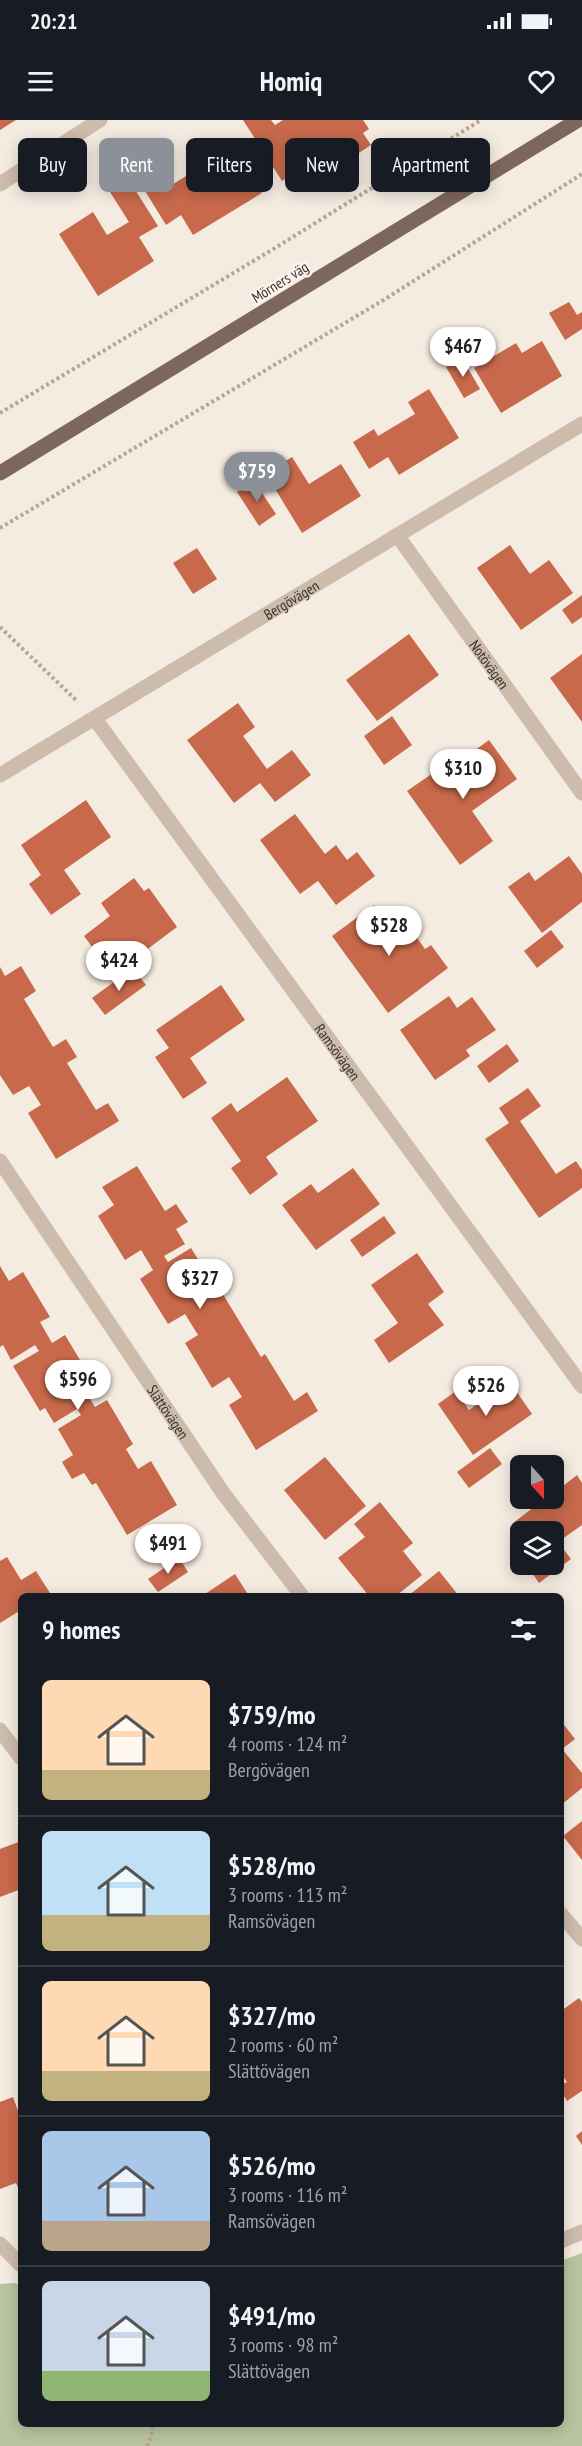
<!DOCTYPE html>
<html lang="en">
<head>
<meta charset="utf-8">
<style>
  :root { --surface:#171b24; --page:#242831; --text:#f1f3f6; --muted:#9ea1a6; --line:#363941; --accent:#8c9099 }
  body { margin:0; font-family:"PT Sans Narrow",sans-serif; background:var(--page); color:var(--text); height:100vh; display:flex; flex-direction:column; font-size:22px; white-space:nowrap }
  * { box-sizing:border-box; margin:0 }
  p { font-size:20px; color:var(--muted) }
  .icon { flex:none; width:33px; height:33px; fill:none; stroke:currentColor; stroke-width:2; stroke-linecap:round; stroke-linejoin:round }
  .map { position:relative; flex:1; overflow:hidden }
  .panel { position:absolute; left:18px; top:1473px; width:546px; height:834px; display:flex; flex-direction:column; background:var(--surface); border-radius:9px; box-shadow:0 3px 15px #0003 }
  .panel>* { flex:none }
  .banner { position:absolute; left:18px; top:18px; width:546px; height:54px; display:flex; gap:12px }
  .needle { width:39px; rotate:159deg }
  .fabs { position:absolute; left:510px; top:1335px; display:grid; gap:12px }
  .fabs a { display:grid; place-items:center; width:54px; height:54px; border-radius:9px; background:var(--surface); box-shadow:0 3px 15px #0003; font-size:30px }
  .price { position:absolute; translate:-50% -51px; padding:0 14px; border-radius:21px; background:#fff; color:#222; font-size:20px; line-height:39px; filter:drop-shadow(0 2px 3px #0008) }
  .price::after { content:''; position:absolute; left:50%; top:36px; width:18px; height:14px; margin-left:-9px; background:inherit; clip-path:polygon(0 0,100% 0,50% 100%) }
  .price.on { background:var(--accent); color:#fff }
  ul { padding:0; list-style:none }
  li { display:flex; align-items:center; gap:18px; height:150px; padding:0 24px }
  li+li { border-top:2px solid var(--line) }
  li span { display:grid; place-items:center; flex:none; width:168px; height:120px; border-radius:9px; color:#555 }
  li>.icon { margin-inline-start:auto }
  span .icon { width:72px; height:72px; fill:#fffc; stroke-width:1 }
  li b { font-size:26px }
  h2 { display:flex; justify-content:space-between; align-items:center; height:72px; padding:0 24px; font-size:26px }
  .pill { padding:0 21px; border-radius:9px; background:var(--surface); box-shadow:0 3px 15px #0003; font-size:21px; line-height:54px }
  .pill.on { background:var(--accent); color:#fff }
  .status { display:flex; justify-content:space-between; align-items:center; height:42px; padding:0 30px; background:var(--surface); direction:ltr }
  .status svg { height:16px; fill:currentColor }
  header { display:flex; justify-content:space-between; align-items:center; height:78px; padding:0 24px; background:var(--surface); font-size:27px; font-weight:800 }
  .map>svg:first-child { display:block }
  .green { fill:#b8c4a0 }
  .building { fill:#c8694b }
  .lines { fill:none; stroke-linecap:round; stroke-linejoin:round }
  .path { stroke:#b9a596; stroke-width:4; stroke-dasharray:3 3; stroke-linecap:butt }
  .minor { stroke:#cdbbac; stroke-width:15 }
  .major { stroke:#7d675c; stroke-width:15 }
  .labels { text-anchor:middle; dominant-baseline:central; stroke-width:5; stroke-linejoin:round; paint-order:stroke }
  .street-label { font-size:15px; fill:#3b302b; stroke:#fbf5ee }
</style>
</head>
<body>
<div class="status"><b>20:21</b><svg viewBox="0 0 49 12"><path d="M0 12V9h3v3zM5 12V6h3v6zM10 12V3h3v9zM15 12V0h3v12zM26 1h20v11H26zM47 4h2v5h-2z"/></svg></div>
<header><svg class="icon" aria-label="menu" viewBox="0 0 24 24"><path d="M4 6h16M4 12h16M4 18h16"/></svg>Homiq<svg class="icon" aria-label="heart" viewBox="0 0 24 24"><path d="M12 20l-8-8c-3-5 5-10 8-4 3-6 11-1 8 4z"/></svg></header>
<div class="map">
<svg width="582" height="2326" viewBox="0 0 582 2326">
  <rect width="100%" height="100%" fill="#f4ebe1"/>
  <polygon class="green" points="582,2133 582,2326 0,2326 0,2164 16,2163 21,2168 21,2304 561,2304 561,2141"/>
  <g class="building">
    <polygon points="0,0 16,0 0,10"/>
    <polygon points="243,0 271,0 275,5 283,0 363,0 369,9 363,13 371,25 345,42 337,30 298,55 296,52 282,61"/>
    <polygon points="233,27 262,73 193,115 181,95 166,105 134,53 155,41 170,66"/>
    <polygon points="129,60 158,106 139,117 154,141 98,176 59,114 93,92 107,115 129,102 110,72"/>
    <polygon points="569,182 577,195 582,192 582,209 565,220 549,193"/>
    <polygon points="542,221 562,256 501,293 474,248 516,223 522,233"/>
    <polygon points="462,238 480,269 464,278 446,247"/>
    <polygon points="429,269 459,318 399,355 388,337 369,349 353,322 374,309 378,316 415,294 408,282"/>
    <polygon points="292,337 309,364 341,344 361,376 302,413 266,354"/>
    <polygon points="254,361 276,394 259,406 237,372"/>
    <polygon points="510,425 530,454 549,440 573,473 521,510 477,448"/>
    <polygon points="197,428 217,459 193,474 173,443"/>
    <polygon points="582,475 582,497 572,504 562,490"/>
    <polygon points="409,514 439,555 377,601 346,560"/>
    <polygon points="582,534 582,602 550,558"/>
    <polygon points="238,583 255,607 243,616 267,649 292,630 311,655 275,682 260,663 234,683 187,620"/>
    <polygon points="392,596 412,625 384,645 364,616"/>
    <polygon points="489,620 517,659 472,691 493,721 460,745 407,671 433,653 437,658"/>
    <polygon points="86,680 111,717 64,750 81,774 51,795 29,764 41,755 21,725"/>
    <polygon points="295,694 325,734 336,725 347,740 357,732 375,756 336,785 318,761 300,774 260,720"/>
    <polygon points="569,736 582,754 582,782 542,813 508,767 529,752 535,761"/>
    <polygon points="134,758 144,771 149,768 177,807 113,855 84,816 110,796 101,783"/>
    <polygon points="374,785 387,802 399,793 425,829 431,825 448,848 388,893 332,816"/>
    <polygon points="551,810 564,827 537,848 524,831"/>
    <polygon points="21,846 36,871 24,879 53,927 66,919 77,937 67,943 96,990 108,983 119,1001 56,1039 28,993 41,985 29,966 13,975 0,955 0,847 5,856"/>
    <polygon points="133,848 146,865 105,895 92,878"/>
    <polygon points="221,865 245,900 190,938 207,963 183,979 155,937 169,928 156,910"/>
    <polygon points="449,876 457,888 472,877 496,910 466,930 470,936 435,960 400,910"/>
    <polygon points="507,924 519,941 489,963 477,946"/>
    <polygon points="287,957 318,1001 266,1037 278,1054 250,1075 231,1048 241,1041 211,998 231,983 237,992"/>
    <polygon points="528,968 541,986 520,1001 556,1054 576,1041 582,1050 582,1068 539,1098 485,1019 509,1003 499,988"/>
    <polygon points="137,1046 165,1091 176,1084 188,1102 176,1109 185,1124 164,1136 168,1142 191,1128 219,1173 221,1171 261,1237 265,1234 294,1281 307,1272 318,1291 256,1330 229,1285 242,1277 229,1257 212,1268 185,1223 198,1215 185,1194 168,1204 140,1159 153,1150 141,1130 125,1140 98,1096 114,1085 102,1067"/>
    <polygon points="353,1048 380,1084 316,1130 282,1085 311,1064 318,1073"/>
    <polygon points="384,1096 396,1113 362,1137 350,1120"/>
    <polygon points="417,1133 444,1172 428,1184 444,1205 389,1243 374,1220 398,1203 371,1165"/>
    <polygon points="0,1146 9,1161 23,1152 50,1197 40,1202 52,1223 65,1215 92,1260 82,1266 95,1287 107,1280 133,1324 126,1329 138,1349 151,1341 177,1385 127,1415 96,1363 92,1365 84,1353 72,1359 62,1342 73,1335 58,1309 81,1295 77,1289 54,1303 45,1288 40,1291 13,1246 39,1231 35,1225 11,1240 3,1225 0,1227"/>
    <polygon points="510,1262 532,1294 473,1335 438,1284 456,1271 469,1290"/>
    <polygon points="490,1328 502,1344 469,1368 457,1352"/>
    <polygon points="325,1337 366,1386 325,1420 284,1370"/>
    <polygon points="577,1355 582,1363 582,1405 558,1422 571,1439 539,1463 526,1444 554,1444 554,1412 520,1412 513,1403 546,1378 554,1378 554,1373"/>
    <polygon points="380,1382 413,1423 403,1431 422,1455 396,1476 369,1476 338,1438 365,1417 354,1404"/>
    <polygon points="7,1437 21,1460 36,1451 50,1473 45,1476 21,1476 21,1490 0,1503 0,1441"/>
    <polygon points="179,1438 188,1452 158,1472 148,1459"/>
    <polygon points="439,1451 459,1476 408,1476"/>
    <polygon points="235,1454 249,1476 202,1476"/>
    <polygon points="561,1601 575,1619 562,1629 582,1653 582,1668 561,1685"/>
    <polygon points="582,1701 582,1740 563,1716"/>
    <polygon points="21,1721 21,1769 0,1777 0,1729"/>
    <polygon points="579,1878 582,1882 582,1971 567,1981 561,1971 561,1965 567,1962 561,1953 561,1891"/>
    <polygon points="13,1977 21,1999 21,2074 16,2063 0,2069 0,1982"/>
    <polygon points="582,2011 582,2025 576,2016"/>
  </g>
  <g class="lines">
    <g class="path">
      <polyline points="0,293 275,128 481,0"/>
      <polyline points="0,408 382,181 582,54"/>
      <polyline points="0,507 77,581"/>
      <polyline points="147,2326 151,2317 153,2304"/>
    </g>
    <g class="minor">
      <polyline points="0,64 100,0"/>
      <path id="s1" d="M397,415L582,673"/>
      <path id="s2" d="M95,599L582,1266"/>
      <path id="s3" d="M0,655L582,304"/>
      <path id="s4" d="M0,1041L223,1373L302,1476"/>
      <polyline points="0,1610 21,1638"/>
      <polyline points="561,1794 582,1819"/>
      <polyline points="561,2121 582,2112"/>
      <polyline points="0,2124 21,2145"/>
    </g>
    <polyline class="major" points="0,353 578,0"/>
  </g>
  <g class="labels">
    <g class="street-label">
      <text transform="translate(280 162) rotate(-32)">Mörners väg</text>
      <text stroke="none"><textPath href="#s3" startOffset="340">Bergövägen</textPath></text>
      <text stroke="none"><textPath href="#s1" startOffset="159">Notövägen</textPath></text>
      <text stroke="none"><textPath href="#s2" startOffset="412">Ramsövägen</textPath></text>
      <text stroke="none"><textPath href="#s4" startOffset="302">Slättövägen</textPath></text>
    </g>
  </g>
</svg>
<div class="fabs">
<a><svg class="needle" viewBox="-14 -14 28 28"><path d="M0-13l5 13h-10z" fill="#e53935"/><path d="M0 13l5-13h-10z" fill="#9ea1a6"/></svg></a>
<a><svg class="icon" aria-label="layers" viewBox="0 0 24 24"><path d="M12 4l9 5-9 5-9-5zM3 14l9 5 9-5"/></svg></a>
</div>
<b class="price" style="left:463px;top:258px">$467</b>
<b class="price on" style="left:257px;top:383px">$759</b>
<b class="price" style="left:463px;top:680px">$310</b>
<b class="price" style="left:389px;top:837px">$528</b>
<b class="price" style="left:119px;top:872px">$424</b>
<b class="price" style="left:200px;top:1190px">$327</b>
<b class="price" style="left:78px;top:1291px">$596</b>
<b class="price" style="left:486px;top:1297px">$526</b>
<b class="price" style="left:168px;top:1455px">$491</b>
<div class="banner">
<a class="pill">Buy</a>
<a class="pill on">Rent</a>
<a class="pill">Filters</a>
<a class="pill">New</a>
<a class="pill">Apartment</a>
</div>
<section class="panel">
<h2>9 homes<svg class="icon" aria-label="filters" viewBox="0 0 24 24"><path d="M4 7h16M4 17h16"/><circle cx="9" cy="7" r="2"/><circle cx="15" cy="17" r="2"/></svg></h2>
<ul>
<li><span style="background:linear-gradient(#ffd9b3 75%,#c2b280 0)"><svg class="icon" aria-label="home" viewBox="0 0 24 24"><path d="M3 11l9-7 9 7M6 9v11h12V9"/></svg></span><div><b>$759/mo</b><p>4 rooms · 124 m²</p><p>Bergövägen</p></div></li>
<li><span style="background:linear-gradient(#bfe0f5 70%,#c2b280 0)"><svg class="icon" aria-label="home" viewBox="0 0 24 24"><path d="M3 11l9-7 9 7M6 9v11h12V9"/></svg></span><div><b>$528/mo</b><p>3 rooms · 113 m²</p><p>Ramsövägen</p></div></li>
<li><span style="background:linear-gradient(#ffd9b3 75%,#c2b280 0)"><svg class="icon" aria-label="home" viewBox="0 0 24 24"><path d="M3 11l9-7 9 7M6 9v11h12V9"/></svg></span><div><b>$327/mo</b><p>2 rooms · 60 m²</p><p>Slättövägen</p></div></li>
<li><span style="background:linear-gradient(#a9c7e8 75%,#b9a48a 0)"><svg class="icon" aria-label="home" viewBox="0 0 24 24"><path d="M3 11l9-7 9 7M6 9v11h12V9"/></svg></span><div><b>$526/mo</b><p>3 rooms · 116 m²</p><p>Ramsövägen</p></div></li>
<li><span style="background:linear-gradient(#c9d6e8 75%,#8fb573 0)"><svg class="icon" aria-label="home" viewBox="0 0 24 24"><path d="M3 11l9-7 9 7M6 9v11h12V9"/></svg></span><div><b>$491/mo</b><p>3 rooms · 98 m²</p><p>Slättövägen</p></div></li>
</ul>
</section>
</div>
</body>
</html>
